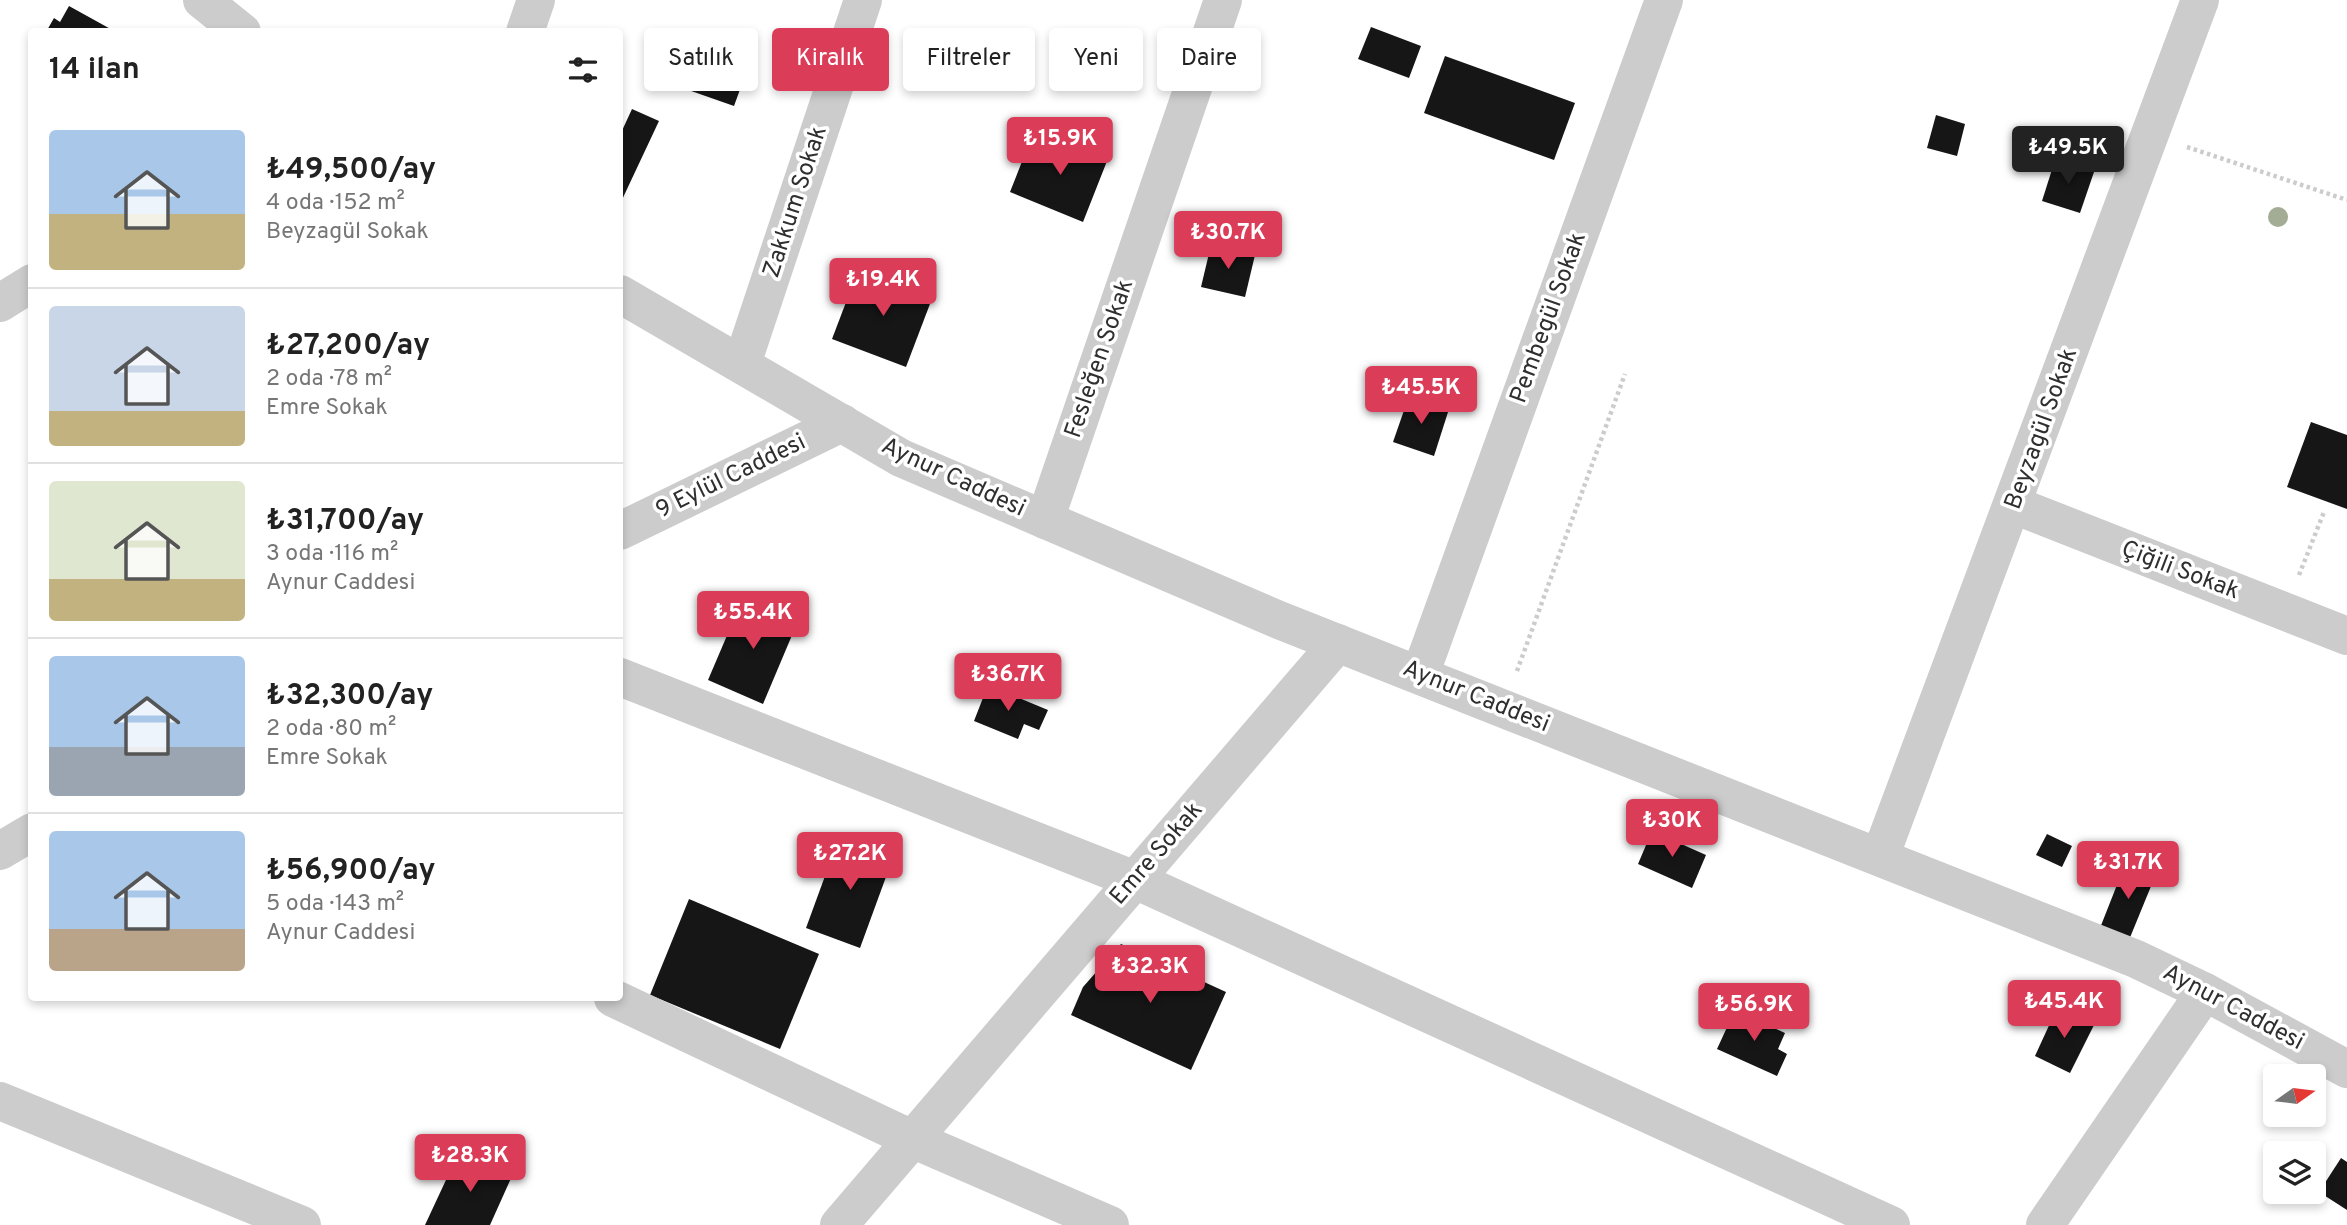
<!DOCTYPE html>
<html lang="tr">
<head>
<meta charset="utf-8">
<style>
  :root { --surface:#fff; --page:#f6f6f6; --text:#222; --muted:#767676; --line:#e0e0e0; --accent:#db3d59 }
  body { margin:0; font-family:Overpass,sans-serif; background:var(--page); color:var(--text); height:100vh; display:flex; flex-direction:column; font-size:26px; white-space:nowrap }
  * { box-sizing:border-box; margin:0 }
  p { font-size:23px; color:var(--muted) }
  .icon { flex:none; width:38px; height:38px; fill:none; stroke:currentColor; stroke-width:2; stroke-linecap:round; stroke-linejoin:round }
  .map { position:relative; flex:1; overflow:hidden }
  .panel { position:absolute; left:28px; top:28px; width:595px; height:973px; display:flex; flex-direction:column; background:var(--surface); border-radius:7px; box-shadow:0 4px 10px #0003 }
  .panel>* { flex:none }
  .guide { position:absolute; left:644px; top:28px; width:665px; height:63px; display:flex; gap:14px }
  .needle { width:46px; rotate:76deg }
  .controls { position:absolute; left:2263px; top:1064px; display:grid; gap:14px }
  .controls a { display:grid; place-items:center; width:63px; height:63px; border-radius:7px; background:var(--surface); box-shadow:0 4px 10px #0003; font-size:35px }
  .price { position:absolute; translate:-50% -60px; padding:0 16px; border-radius:7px; background:var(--accent); color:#fff; font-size:23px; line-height:46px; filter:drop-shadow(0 2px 4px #0008) }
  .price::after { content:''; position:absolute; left:50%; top:42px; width:21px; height:16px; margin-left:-10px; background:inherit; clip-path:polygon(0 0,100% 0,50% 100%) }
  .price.on { background:#222; color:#fff }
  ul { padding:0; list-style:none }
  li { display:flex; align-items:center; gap:21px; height:175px; padding:0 21px }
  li+li { border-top:2px solid var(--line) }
  li span { display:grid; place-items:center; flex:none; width:196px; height:140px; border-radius:7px; color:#555 }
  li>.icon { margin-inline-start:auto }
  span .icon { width:84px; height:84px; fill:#fffc; stroke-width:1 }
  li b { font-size:30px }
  h2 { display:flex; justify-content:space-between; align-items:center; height:84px; padding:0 21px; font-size:30px }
  .chip { padding:0 24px; border-radius:7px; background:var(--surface); box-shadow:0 4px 10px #0003; font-size:24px; line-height:63px }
  .chip.on { background:var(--accent); color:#fff }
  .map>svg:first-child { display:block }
  .building { fill:#161616 }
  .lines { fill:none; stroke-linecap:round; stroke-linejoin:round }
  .path { stroke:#ccc; stroke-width:4.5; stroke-dasharray:3.5 3.5; stroke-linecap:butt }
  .minor { stroke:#ccc; stroke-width:38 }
  .tree { fill:#a3ac95 }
  .labels { text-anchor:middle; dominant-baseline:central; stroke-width:7; stroke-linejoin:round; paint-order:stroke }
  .street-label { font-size:24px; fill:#2f2f2f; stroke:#fff }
</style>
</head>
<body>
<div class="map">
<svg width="2347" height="1225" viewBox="0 0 2347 1225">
  <rect width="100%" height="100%" fill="#fff"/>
  <g class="building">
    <polygon points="69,6 116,32 46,32 54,18 60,22"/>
    <polygon points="1371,27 1421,46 1409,78 1358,59"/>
    <polygon points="691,41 750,62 734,106 674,85"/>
    <polygon points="1445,56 1575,103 1554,160 1424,113"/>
    <polygon points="632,109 659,121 620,204 620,135"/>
    <polygon points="1936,115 1965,124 1957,156 1927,148"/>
    <polygon points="1032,136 1073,153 1076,143 1109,156 1083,222 1010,192"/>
    <polygon points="2055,160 2094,172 2080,213 2042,201"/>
    <polygon points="1211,245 1255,255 1245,297 1201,287"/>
    <polygon points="859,268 933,296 906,367 832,339"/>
    <polygon points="1409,396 1449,409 1434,456 1393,442"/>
    <polygon points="2311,422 2347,435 2347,509 2287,487"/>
    <polygon points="743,598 798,621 763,704 708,680"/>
    <polygon points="988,685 1048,710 1039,730 1024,724 1018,739 974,721"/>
    <polygon points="1652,831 1706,855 1692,888 1638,864"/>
    <polygon points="2047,834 2072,846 2062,867 2036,855"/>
    <polygon points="840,835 894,855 860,948 806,928"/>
    <polygon points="2126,862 2156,874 2129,940 2100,928"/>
    <polygon points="689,899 819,954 780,1049 650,995"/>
    <polygon points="1121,944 1226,992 1191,1070 1071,1015 1083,987"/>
    <polygon points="2057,1008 2094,1025 2070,1073 2035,1056"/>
    <polygon points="1735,1010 1785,1033 1778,1049 1787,1054 1777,1076 1717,1049"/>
    <polygon points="459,1152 512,1176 490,1225 425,1225"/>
    <polygon points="2341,1158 2347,1162 2347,1210 2319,1192"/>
  </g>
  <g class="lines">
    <g class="path">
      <polyline points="2187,147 2347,200"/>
      <polyline points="2299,575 2324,512"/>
      <polyline points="1517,671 1625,374"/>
    </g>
    <g class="minor">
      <polyline points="202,0 242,32"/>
      <polyline points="525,32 536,0"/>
      <polyline points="620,294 901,458 1279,620 2136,959 2205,992 2347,1069"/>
      <polyline points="0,303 32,283"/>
      <polyline points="742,364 863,0"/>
      <polyline points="2014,505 2347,636"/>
      <polyline points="1045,520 1223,0"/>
      <polyline points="620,531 842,423"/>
      <polyline points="1420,675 1664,0"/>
      <polyline points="620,677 1135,880 1891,1225"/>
      <polyline points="0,851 32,832"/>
      <polyline points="1880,857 2200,0"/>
      <polyline points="613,998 912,1139 1110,1225"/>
      <polyline points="0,1101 302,1225"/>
      <polyline points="839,1225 1338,643"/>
      <polyline points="2045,1225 2205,992"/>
    </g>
  </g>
  <circle class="tree" cx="2278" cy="217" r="10"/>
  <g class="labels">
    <g class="street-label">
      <text transform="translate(796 202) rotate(-72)">Zakkum Sokak</text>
      <text transform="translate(1549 318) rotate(-70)">Pembegül Sokak</text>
      <text transform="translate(1100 359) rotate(-71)">Fesleğen Sokak</text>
      <text transform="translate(2042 429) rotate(-70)">Beyzagül Sokak</text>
      <text transform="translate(731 477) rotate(-26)">9 Eylül Caddesi</text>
      <text transform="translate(953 478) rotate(25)">Aynur Caddesi</text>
      <text transform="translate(2180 571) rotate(21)">Çiğili Sokak</text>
      <text transform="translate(1476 697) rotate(22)">Aynur Caddesi</text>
      <text transform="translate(1157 854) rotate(-49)">Emre Sokak</text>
      <text transform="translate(2233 1008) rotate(28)">Aynur Caddesi</text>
    </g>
  </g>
</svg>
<div class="controls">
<a><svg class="needle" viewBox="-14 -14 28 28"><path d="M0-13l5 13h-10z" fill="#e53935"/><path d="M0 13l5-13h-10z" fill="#767676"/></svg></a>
<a><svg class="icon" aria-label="layers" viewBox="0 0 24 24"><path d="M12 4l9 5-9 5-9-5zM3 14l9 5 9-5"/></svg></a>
</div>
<b class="price" style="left:1060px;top:177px">₺15.9K</b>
<b class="price on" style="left:2068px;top:186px">₺49.5K</b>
<b class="price" style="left:1228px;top:271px">₺30.7K</b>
<b class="price" style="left:883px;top:318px">₺19.4K</b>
<b class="price" style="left:1421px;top:426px">₺45.5K</b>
<b class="price" style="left:753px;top:651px">₺55.4K</b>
<b class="price" style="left:1008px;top:713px">₺36.7K</b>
<b class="price" style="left:1672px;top:859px">₺30K</b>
<b class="price" style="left:850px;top:892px">₺27.2K</b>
<b class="price" style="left:2128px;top:901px">₺31.7K</b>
<b class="price" style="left:1150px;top:1005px">₺32.3K</b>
<b class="price" style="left:2064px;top:1040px">₺45.4K</b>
<b class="price" style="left:1754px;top:1043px">₺56.9K</b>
<b class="price" style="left:470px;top:1194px">₺28.3K</b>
<div class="guide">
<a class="chip">Satılık</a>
<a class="chip on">Kiralık</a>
<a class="chip">Filtreler</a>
<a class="chip">Yeni</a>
<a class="chip">Daire</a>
</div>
<section class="panel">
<h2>14 ilan<svg class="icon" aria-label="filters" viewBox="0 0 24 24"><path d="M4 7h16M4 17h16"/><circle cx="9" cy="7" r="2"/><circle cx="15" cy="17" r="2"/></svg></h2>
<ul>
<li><span style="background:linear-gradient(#a9c7e8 60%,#c2b280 0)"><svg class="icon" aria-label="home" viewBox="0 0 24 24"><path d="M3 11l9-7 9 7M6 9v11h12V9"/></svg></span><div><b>₺49,500/ay</b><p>4 oda · 152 m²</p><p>Beyzagül Sokak</p></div></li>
<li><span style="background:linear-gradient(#c9d6e8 75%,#c2b280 0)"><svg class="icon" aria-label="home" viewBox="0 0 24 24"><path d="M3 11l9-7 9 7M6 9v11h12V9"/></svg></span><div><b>₺27,200/ay</b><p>2 oda · 78 m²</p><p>Emre Sokak</p></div></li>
<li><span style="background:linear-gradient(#dfe7d0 70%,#c2b280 0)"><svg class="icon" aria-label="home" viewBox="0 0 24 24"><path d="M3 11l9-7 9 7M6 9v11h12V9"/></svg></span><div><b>₺31,700/ay</b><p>3 oda · 116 m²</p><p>Aynur Caddesi</p></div></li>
<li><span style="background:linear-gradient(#a9c7e8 65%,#9aa5b1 0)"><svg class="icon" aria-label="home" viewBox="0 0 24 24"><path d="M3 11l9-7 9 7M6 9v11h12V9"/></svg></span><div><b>₺32,300/ay</b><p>2 oda · 80 m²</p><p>Emre Sokak</p></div></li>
<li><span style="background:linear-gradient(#a9c7e8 70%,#b9a48a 0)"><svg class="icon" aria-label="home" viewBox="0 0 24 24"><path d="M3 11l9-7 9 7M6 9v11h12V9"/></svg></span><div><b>₺56,900/ay</b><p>5 oda · 143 m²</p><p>Aynur Caddesi</p></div></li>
</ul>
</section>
</div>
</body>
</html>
